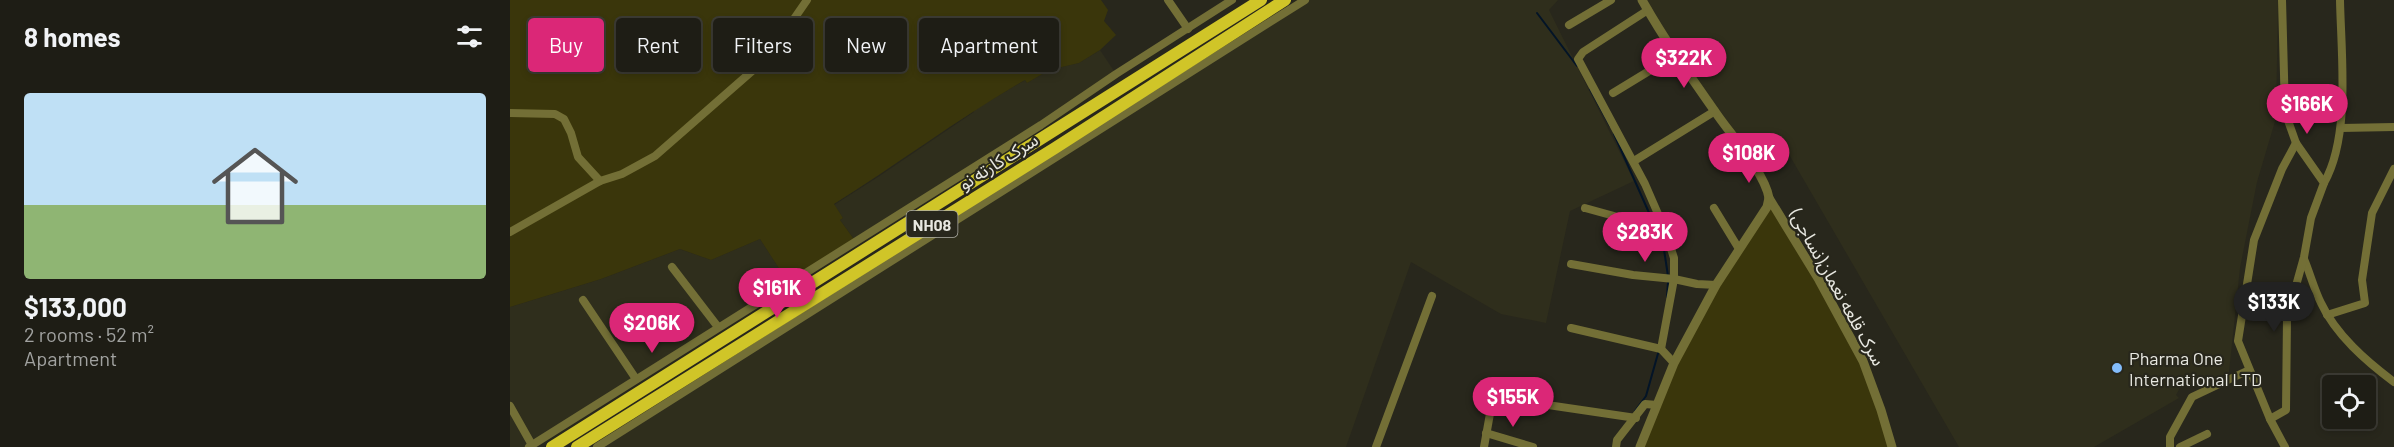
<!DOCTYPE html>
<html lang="en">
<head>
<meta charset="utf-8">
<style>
  :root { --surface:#1e1d15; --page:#26261e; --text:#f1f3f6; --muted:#a1a2a0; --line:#3c3b34; --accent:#db2777 }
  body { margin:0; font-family:Barlow,"Noto Sans Arabic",sans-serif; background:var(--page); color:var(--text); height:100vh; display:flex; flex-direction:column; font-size:22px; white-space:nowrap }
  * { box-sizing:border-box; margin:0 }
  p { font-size:20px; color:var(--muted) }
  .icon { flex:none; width:33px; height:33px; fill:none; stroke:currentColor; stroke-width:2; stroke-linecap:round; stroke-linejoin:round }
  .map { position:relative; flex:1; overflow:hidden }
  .side { display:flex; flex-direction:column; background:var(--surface); width:510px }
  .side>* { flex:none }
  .banner { position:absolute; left:18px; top:18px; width:570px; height:54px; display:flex; gap:12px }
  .buttons { position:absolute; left:1812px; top:375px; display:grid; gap:12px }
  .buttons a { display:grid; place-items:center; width:54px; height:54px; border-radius:6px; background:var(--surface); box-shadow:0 3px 9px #0003,0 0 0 2px var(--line); font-size:30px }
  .price { position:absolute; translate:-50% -51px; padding:0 14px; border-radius:21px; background:var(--accent); color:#fff; font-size:20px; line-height:39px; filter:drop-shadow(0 2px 3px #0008) }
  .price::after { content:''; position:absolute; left:50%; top:36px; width:18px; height:14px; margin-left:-9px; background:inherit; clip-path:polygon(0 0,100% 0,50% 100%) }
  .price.active { background:#222; color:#fff }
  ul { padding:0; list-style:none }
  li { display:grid; align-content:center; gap:12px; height:318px; padding:0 24px }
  li span { display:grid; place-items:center; height:186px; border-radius:6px; color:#555 }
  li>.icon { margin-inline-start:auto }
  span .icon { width:108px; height:108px; fill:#fffc; stroke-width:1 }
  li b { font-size:26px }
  h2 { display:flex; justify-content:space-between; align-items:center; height:72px; padding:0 24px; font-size:26px }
  .pill { padding:0 21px; border-radius:6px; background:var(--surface); box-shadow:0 3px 9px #0003,0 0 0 2px var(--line); font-size:21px; line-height:54px }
  .pill.active { background:var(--accent); color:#fff }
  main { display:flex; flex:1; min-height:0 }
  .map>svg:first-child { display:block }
  .built { fill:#2f2e1c }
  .green { fill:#3a360b }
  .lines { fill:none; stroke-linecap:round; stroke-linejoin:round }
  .stream { stroke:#031427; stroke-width:2 }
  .minor { stroke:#736f36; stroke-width:8 }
  .tertiary { stroke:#736f36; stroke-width:9 }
  .trunk { stroke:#d0c528; stroke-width:12 }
  .poi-dot { fill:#83bcfb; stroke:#28271c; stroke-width:2 }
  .labels { text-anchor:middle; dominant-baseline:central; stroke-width:4.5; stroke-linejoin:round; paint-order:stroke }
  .shield { fill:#28271c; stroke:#aeaea6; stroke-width:1.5 }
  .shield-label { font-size:16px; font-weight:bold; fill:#e8e8e1 }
  .street-label { font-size:18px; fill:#e8e8e1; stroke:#28271c }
  .poi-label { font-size:18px; fill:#e8e8e1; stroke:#28271c; text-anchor:start }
</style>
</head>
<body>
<main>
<section class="side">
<h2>8 homes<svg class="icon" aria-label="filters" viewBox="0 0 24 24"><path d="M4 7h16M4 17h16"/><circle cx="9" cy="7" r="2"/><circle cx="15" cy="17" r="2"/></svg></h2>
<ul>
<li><span style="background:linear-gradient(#bfe0f5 60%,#8fb573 0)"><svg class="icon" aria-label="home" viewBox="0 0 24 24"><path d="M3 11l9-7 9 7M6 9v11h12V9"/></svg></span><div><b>$133,000</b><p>2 rooms · 52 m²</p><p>Apartment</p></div></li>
</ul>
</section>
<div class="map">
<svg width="1884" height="447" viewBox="0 0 1884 447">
  <rect width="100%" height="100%" fill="#28271c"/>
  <g class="built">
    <polygon points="795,0 1048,0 1039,10 1124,181 1060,211 1036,323 991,314 901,262 836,447 87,447"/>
    <polygon points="1132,0 1768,0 1766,118 1747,182 1730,268 1719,372 1689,388 1674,380 1666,395 1669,398 1584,447 1449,447 1270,139 1240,162"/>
    <polygon points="590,50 606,74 346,242 330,220 333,218 324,205 368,177 464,112 464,110 515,80 517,83 538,70 569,63"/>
    <polygon points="250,239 279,284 19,447 0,447 0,307 91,279 170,249 201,260"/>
  </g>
  <g class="green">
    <path d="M0,0H591L598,10L594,21L606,35L590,50L569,63L539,70L517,83L515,80C449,118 388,164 324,204L333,218L330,220L346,242L279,284L250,239L201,260L170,249L91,279L0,307Z"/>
    <polygon points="1259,198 1353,361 1382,447 1130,447 1164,363"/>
  </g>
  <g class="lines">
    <g class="stream">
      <polyline points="1027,13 1067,66"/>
      <polyline points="1080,89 1100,126"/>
      <polyline points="1104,134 1144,224"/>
      <polyline points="1147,230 1153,243 1158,276"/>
      <polyline points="1157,297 1158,282"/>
      <polyline points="1125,411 1136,396 1149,350"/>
    </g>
    <g class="minor">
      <polyline points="658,0 678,29"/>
      <polyline points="1138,10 1073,52 1068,59 1135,184 1155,230 1164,258 1164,279 1151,349"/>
      <polyline points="1059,25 1101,0"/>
      <polyline points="1103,93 1167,54"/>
      <polyline points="0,113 45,114 54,119 61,133 68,157 90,181"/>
      <polyline points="1831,128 1884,127"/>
      <polyline points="1124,161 1205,111"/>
      <path d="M1814,183C1841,136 1831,54 1830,0"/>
      <polyline points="1075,208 1155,230"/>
      <polyline points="1204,208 1229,249"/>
      <polyline points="0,232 90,181 112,174 145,156 257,58 297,0"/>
      <path d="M1794,259C1800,273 1804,289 1811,303C1826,335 1856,361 1884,382"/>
      <polyline points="1061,264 1123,275 1164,279 1187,284 1206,285"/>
      <polyline points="162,267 208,327"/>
      <polyline points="73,300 126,379"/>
      <polyline points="1817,315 1855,303 1852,280 1862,213 1884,169"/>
      <polyline points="1061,328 1151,349 1164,363"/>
      <polyline points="0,406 22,445"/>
      <polyline points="1760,419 1776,410 1777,318 1794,257 1801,218 1814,183 1786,143 1775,112 1772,0"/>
      <polyline points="976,433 1023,447"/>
      <polyline points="19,447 531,125 606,74 722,0"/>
      <polyline points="87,447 795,0"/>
      <polyline points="866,447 922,296"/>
      <polyline points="974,447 983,397 1126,418"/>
      <polyline points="1106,447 1107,440 1135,404 1147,405"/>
      <polyline points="1660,447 1660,437 1682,397 1739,370"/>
      <polyline points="1670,447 1697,434"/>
      <polyline points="1775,447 1760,419 1728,341 1744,240 1772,169 1786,143"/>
    </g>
    <g class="tertiary">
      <path d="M1132,0C1154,39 1180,76 1206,113C1221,135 1255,173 1259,198L1309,280L1353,361L1371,410L1382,447"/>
      <polyline points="1130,447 1164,363 1206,285 1257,207 1259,198"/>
    </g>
    <g class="trunk">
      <polyline points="42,447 751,0"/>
      <polyline points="67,447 545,148 775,0"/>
    </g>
  </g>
  <circle class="poi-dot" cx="1607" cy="368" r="6"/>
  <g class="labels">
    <rect class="shield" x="396.5" y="211" width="51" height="26" rx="4.5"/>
    <g class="shield-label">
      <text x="422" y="224">NH08</text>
    </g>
    <g class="street-label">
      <text transform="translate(488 161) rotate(-32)">سرک کارته نو</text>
      <text transform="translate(1328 287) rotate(61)">سرک قلعه نعمان(نساجی)</text>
    </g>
    <g class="poi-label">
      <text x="1619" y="358">Pharma One<tspan x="1619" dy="21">International LTD</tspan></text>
    </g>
  </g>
</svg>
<div class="buttons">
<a><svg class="icon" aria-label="locate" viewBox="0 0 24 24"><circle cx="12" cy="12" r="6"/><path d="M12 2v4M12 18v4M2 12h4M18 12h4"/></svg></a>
</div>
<b class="price" style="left:1174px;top:89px">$322K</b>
<b class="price" style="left:1797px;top:135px">$166K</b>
<b class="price" style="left:1239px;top:184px">$108K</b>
<b class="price" style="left:1135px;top:263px">$283K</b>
<b class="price" style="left:267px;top:319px">$161K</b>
<b class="price active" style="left:1764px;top:333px">$133K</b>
<b class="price" style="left:142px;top:354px">$206K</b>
<b class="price" style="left:1003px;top:428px">$155K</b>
<div class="banner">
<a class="pill active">Buy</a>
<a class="pill">Rent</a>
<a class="pill">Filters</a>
<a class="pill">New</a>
<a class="pill">Apartment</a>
</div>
</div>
</main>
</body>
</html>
